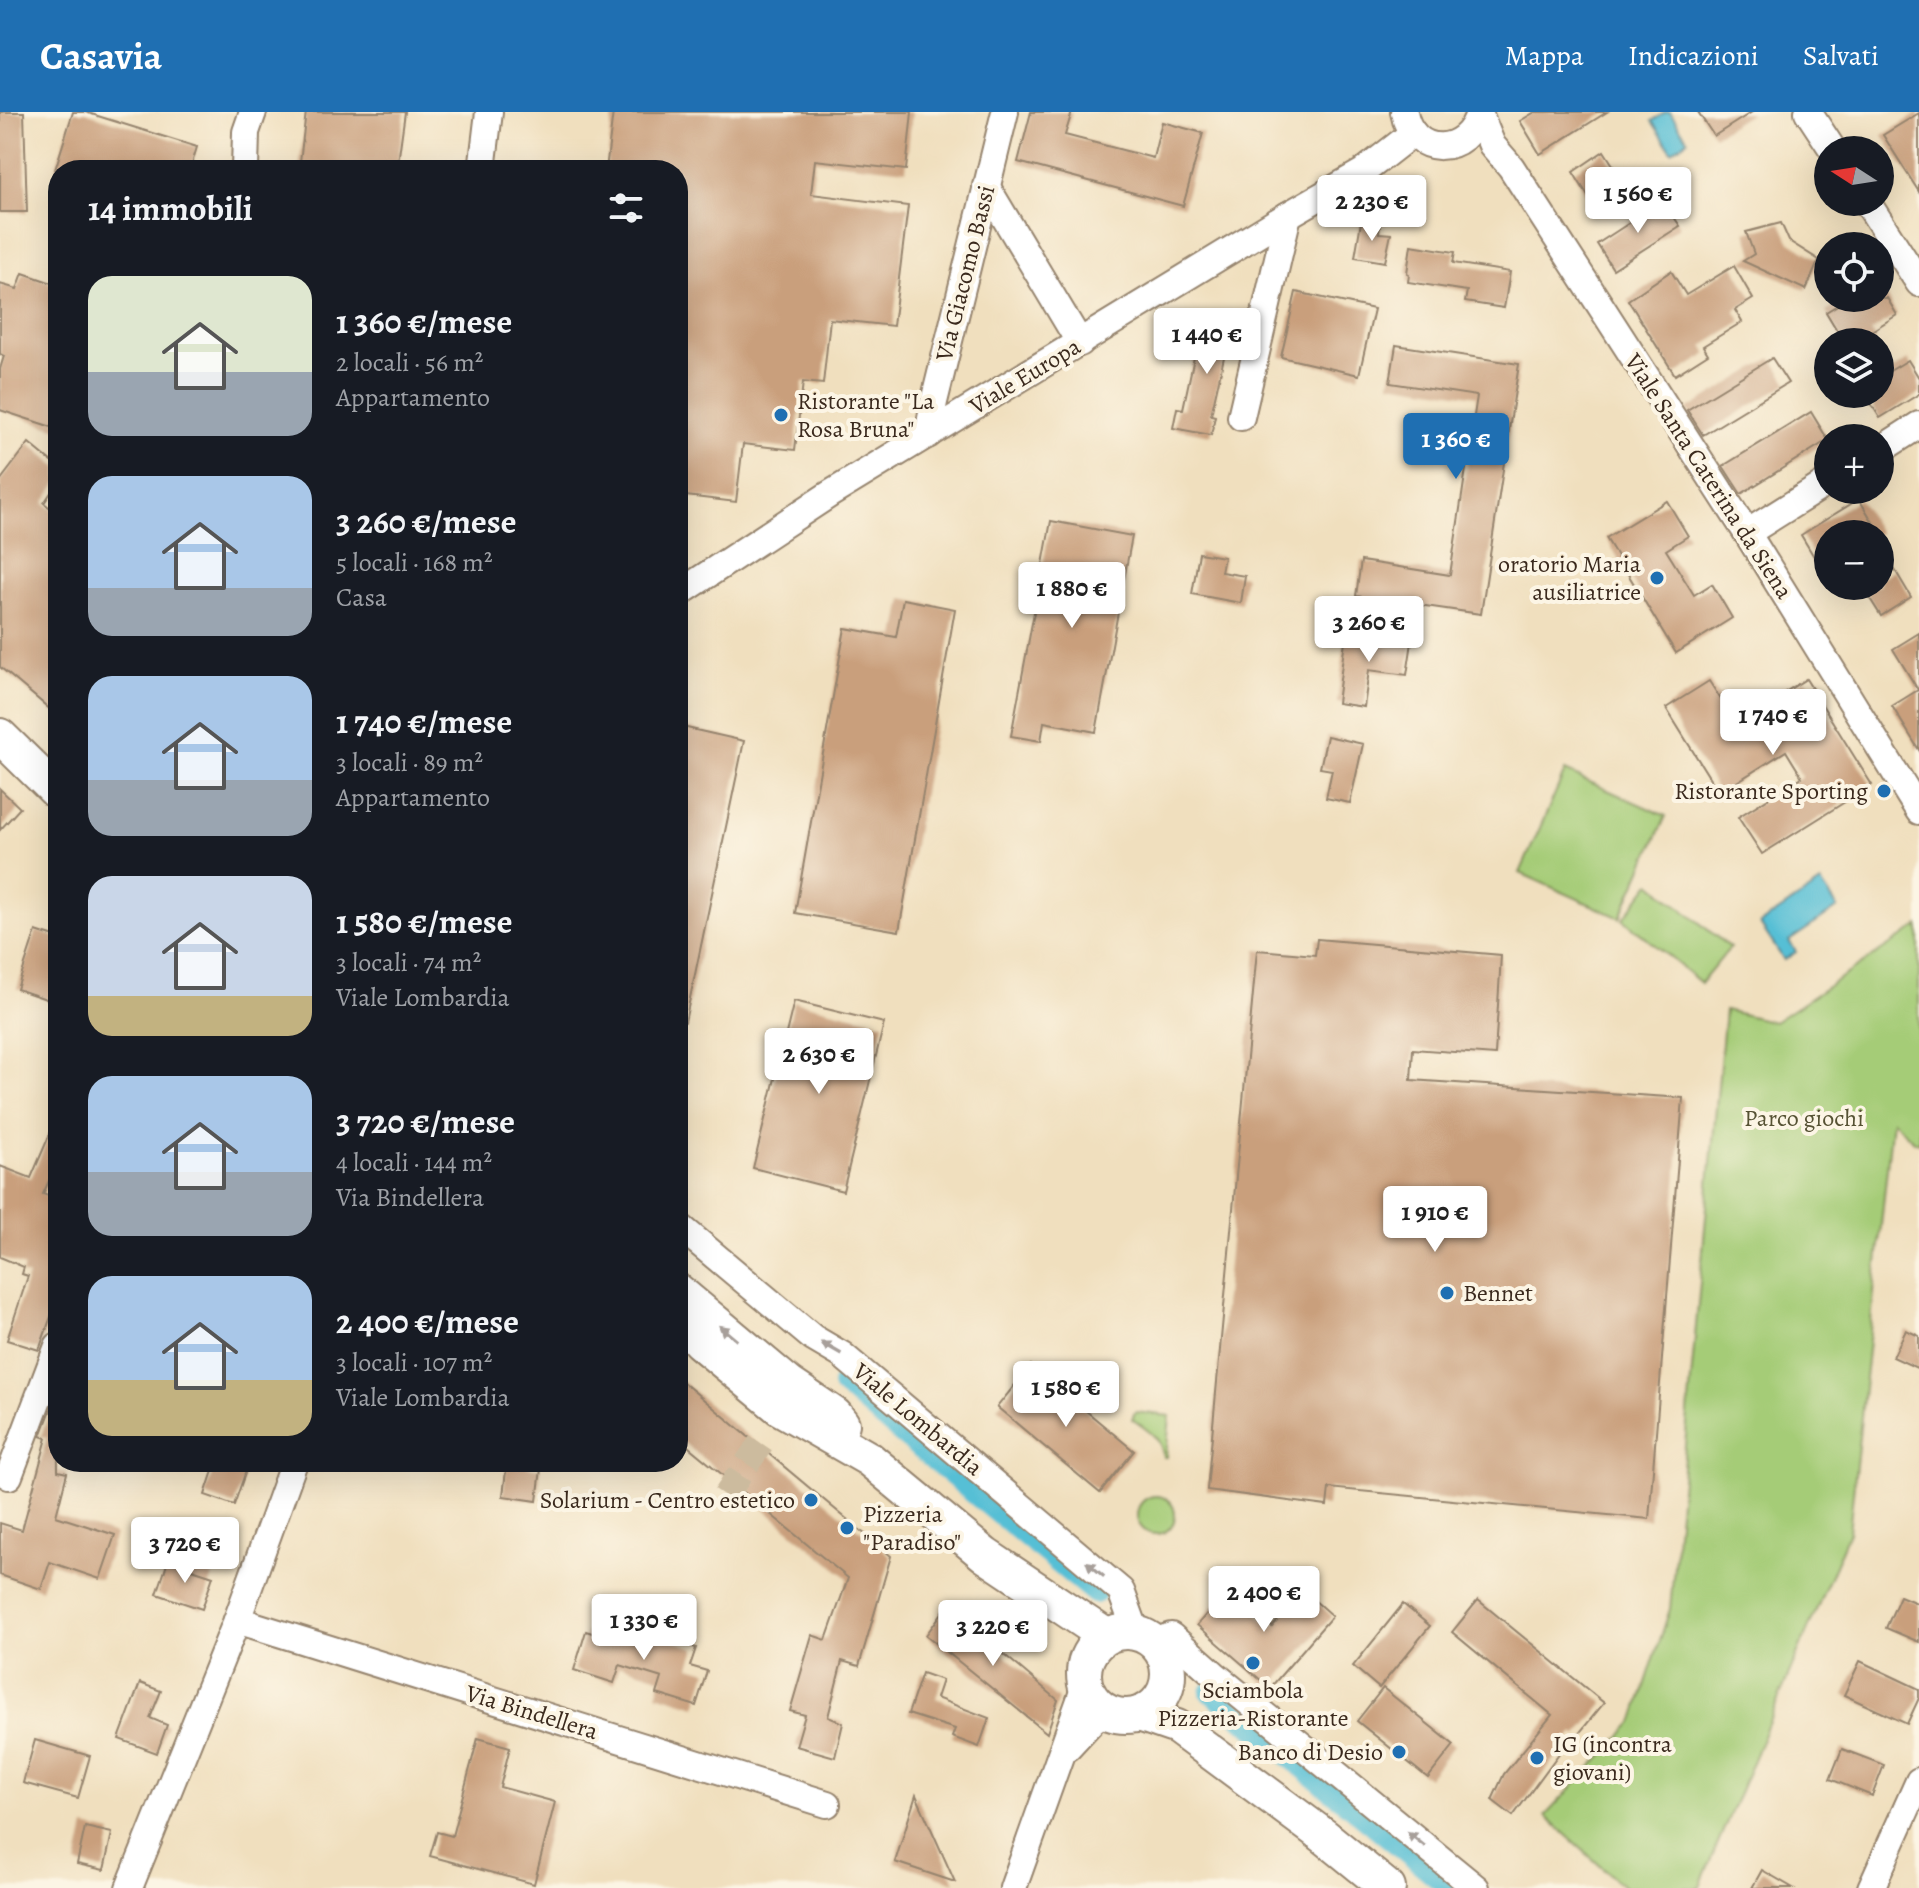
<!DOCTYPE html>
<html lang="it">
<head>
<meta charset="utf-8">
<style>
  :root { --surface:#171b24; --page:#20242c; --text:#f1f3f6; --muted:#9ea1a6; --accent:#1f6fb2 }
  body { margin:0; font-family:Alegreya,serif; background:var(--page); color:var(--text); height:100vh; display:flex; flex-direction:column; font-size:30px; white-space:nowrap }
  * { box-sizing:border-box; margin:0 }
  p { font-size:26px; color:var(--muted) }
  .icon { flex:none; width:44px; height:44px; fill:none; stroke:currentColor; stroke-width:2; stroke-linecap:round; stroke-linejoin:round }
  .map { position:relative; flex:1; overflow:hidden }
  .panel { position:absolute; left:48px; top:48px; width:640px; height:1312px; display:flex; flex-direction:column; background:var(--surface); border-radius:32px; box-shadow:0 8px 32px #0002 }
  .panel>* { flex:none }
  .needle { width:52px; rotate:282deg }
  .tools { position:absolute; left:1814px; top:24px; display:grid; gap:16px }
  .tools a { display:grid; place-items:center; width:80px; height:80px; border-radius:50%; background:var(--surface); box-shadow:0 8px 32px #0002; font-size:40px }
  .price { position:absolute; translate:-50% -68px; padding:0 18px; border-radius:8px; background:#fff; color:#222; font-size:26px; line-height:52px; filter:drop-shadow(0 2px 4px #0008) }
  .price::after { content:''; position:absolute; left:50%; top:48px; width:24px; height:18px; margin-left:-12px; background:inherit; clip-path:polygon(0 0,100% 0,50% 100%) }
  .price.current { background:var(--accent); color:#fff }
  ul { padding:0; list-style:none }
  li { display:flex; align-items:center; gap:24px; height:200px; padding:0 40px }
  li span { display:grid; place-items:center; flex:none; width:224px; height:160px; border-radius:24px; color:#555 }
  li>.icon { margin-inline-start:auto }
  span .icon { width:96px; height:96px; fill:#fffc; stroke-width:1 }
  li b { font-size:34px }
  h2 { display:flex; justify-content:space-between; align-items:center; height:96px; padding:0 40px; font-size:34px }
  header { display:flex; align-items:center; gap:48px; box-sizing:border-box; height:112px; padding:0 40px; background:var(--accent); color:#fff }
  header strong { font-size:38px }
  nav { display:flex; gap:44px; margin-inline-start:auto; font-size:28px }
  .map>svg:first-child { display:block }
  .green { fill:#a5cc77; stroke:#707b4a; stroke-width:2 }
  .water { fill:#57bfd5; stroke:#49747a; stroke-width:2 }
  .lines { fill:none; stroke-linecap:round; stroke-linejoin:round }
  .canal { stroke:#57bfd5; stroke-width:22 }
  .building { fill:#c99f7c }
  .minor-tunnel { stroke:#ccbb9e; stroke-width:26; stroke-dasharray:26 13; stroke-linecap:butt }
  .minor-casing { stroke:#96846e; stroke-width:30 }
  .major-casing { stroke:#96846e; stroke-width:38 }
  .minor { stroke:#fff; stroke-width:26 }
  .major { stroke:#fff; stroke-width:34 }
  .oneway { fill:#a79f9a }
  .poi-dot { fill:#1f6fb2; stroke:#fcf5e5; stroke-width:3 }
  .labels { text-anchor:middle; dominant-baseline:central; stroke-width:8; stroke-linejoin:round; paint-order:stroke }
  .street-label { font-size:24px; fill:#3b2a1e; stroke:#fcf5e5 }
  .poi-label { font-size:24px; fill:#3b2a1e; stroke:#fcf5e5; text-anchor:start }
  .park-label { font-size:24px; fill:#565234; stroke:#fcf5e5 }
</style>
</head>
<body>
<header>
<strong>Casavia</strong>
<nav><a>Mappa</a><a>Indicazioni</a><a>Salvati</a></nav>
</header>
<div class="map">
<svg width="1919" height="1776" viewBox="0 0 1919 1776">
  <rect width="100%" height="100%" fill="#fcf5e5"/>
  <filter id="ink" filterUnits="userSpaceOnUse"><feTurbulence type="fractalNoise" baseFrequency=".0125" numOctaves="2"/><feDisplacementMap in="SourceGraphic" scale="16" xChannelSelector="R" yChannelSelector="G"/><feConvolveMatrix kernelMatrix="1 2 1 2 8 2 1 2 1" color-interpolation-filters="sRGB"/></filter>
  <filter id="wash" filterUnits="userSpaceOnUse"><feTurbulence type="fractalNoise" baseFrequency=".006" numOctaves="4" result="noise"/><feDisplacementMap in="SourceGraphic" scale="32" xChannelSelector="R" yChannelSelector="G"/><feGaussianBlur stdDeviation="1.8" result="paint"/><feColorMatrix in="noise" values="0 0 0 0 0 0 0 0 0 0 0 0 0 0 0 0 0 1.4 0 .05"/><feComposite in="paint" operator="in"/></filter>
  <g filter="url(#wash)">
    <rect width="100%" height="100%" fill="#f0dfbe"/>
    <g class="green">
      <polygon points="1565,659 1666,704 1620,806 1520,761"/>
      <polygon points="1651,771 1730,836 1701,871 1623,807"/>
      <polygon points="1919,814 1919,1031 1914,1029 1892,1008 1849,1420 1699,1776 1625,1776 1545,1704 1633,1611 1670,1497 1725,898 1774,910"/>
      <path d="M1135,1300L1170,1304L1166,1345H1163C1162,1325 1147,1318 1132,1307Z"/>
      <circle cx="1156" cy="1403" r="19"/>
    </g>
    <g class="water">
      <polygon points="1666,0 1670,0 1688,28 1672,39 1652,9"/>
      <polygon points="1821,771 1838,796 1789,829 1796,840 1784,848 1760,812"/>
    </g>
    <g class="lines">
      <g class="canal">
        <polyline points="843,1273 1095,1481"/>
        <polyline points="1211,1580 1451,1776"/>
      </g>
    </g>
    <g id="blocks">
      <g class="building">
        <polygon points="0,0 24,0 27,100 0,100"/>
        <polygon points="73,0 85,0 197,35 190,58 55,58"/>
        <polygon points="306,0 405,0 397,58 299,58"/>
        <polygon points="613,0 912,0 906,58 815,48 811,82 908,94 893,214 830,207 823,272 803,270 795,338 743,332 736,390 678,383 678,58 606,58"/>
        <polygon points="1031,0 1072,0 1065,23 1153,46 1162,10 1203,21 1183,94 1018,50"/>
        <polygon points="1535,0 1607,0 1540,42 1520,9"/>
        <polygon points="1698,0 1752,0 1714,24"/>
        <polygon points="1919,1 1919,80 1883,23"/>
        <polygon points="1604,39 1620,64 1588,84 1573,60"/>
        <polygon points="1663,89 1680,114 1613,157 1597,132"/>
        <polygon points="1361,110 1380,113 1379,121 1391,122 1385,150 1355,145"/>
        <polygon points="1781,111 1789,129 1819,148 1806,178 1743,149 1754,142 1746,120"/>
        <polygon points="1411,133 1455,140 1453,151 1510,160 1504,196 1465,190 1467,179 1408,170 1409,162 1407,161"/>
        <polygon points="1734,154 1753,187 1735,198 1742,210 1703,234 1708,242 1675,263 1628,188 1671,159 1686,183"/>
        <polygon points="23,161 58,173 58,317 0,298 0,257 4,244 0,242 0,172 17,177"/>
        <polygon points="1296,180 1374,197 1359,263 1281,245"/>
        <polygon points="1849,186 1887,186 1897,203 1870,220 1877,230 1844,230 1826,200"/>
        <polygon points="1202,208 1245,217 1240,239 1226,236 1211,303 1215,304 1211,323 1173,316 1177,296 1183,297"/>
        <polygon points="1396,233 1519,252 1481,502 1356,484 1361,449 1450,463 1477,284 1390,271"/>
        <polygon points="1772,246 1788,271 1703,323 1687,298"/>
        <polygon points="1908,248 1919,266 1919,282 1880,306 1865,282 1880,282 1880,265"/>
        <polygon points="1811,300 1828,328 1741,382 1723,354"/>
        <polygon points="29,331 58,355 58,370 44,391 58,402 58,521 52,529 58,534 58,604 0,555 0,369"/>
        <polygon points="1859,387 1880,422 1828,422 1828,468 1801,423"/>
        <polygon points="1667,389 1688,424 1666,438 1694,483 1712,472 1732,506 1676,541 1606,426"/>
        <polygon points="1051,409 1132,424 1096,620 1044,610 1041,629 1011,624"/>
        <polygon points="1199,441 1224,445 1221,460 1245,464 1241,491 1192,482"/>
        <polygon points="1895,458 1911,485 1881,504 1862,474 1880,474 1880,467"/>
        <polygon points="903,487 955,497 899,819 795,801 845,516 896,525"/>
        <polygon points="1346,521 1412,530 1407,563 1369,558 1364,595 1337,591"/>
        <polygon points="1919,521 1919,638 1892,594 1918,578 1893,537"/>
        <polygon points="1806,567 1872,673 1762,742 1738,705 1802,665 1786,639 1719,681 1666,596 1709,569 1736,611"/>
        <polygon points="678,614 744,629 685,910 678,909"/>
        <polygon points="1327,624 1363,632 1350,691 1326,686 1332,658 1320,656"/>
        <polygon points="0,677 20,696 0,718"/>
        <polygon points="36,819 58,826 58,891 17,877"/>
        <polygon points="1317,827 1501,843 1495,943 1413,937 1411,968 1683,986 1649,1407 1329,1376 1327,1394 1207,1378 1257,838 1315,843"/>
        <polygon points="794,889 884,911 843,1079 753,1056"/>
        <polygon points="58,1003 58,1049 43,1082 58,1088 58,1185 39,1238 7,1228 28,1164 22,1162 24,1155 0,1145 0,1054 31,1066"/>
        <polygon points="1906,1218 1919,1224 1919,1257 1893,1245"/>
        <polygon points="1031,1253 1134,1339 1100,1381 997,1295"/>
        <polygon points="678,1266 891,1444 859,1554 842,1549 828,1605 843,1611 835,1645 796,1634 805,1603 790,1599 812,1523 826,1528 848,1466 678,1326"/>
        <polygon points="57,1282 58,1359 67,1361 56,1404 115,1423 100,1467 50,1450 41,1477 0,1463 0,1411 22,1418 47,1326 41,1324"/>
        <polygon points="216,1350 249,1350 234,1393 205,1383"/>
        <polygon points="507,1350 528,1350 527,1355 541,1357 537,1389 503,1384"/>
        <polygon points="168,1449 213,1464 202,1497 157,1482"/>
        <polygon points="1228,1477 1272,1515 1304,1479 1332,1504 1270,1576 1197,1513"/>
        <polygon points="1900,1484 1919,1492 1919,1530 1886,1516"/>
        <polygon points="1478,1488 1604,1591 1577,1624 1574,1621 1513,1704 1492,1688 1504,1662 1552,1603 1452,1520"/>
        <polygon points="1403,1492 1430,1514 1379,1576 1353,1554"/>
        <polygon points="947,1494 1058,1588 1047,1621 926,1523"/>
        <polygon points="625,1514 696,1536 690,1554 707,1559 696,1594 657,1582 662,1566 620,1553 614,1571 574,1558 586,1519 620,1530"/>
        <polygon points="1860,1549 1919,1577 1919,1586 1907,1612 1844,1583"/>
        <polygon points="922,1561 942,1568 936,1586 989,1606 979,1635 952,1625 955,1617 908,1602"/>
        <polygon points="140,1571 161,1579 150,1606 167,1613 157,1641 119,1627"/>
        <polygon points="1383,1576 1454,1633 1428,1666 1357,1609"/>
        <polygon points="478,1626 510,1635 500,1675 555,1690 534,1772 430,1744 437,1720 452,1724"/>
        <polygon points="35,1628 90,1644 78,1686 23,1671"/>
        <polygon points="1842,1637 1884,1653 1872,1684 1830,1667"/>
        <polygon points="916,1683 955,1770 895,1750"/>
        <polygon points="85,1715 112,1721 104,1758 77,1752"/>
        <polygon points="1762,1758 1793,1776 1752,1776"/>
      </g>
    </g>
  </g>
  <g filter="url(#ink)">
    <use href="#blocks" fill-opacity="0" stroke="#96846e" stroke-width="2"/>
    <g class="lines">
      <polyline class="minor-tunnel" points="725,1384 761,1331"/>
      <defs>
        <g id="minor">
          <path d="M1404,0C1412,46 1468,45 1479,0"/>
          <polyline points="1808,0 1833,38"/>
          <polyline points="1479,1 1492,33 1511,55 1747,421 1919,699"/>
          <polyline points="245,58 246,20 253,0"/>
          <polyline points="482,58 489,0"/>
          <polyline points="986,74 1080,231"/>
          <polyline points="1867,90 1919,171"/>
          <polyline points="1241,305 1288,103"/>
          <polyline points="928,323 934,290 1005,0"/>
          <polyline points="1880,338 1919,313"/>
          <polyline points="1747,421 1828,370"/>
          <polyline points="678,482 830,382 1288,103 1363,60 1413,21"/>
          <polyline points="678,1113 813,1226 842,1243 1121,1479 1136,1520"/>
          <polyline points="9,1364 58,1234"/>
          <polyline points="237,1508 827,1692"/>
          <polyline points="1153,1530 1171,1524 1214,1562 1476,1776"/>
          <polyline points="1068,1635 1093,1608 1105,1599"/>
          <polyline points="129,1776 237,1508 294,1350"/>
          <polyline points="1013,1776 1085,1574"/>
          <polyline points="1871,1776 1919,1669"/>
        </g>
        <g id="major">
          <polyline points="0,624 58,681"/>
          <polyline points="678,1179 789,1272 835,1303 842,1312"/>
          <polyline points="678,1206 700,1230 780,1296 869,1347 985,1443 1106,1524"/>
          <circle cx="1126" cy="1562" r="42"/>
          <polyline points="1139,1602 1177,1615 1324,1724 1388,1776"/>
        </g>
      </defs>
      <use href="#minor" class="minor-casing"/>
      <use href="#major" class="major-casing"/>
      <use href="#minor" class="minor"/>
      <use href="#major" class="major"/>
    </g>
    <defs><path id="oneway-solid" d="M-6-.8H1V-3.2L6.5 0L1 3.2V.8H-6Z" transform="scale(2)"/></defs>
    <g class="oneway">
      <use href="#oneway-solid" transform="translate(728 1221) rotate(-140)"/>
      <use href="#oneway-solid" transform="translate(831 1236) rotate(-150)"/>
      <use href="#oneway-solid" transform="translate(1095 1457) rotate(-140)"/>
      <use href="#oneway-solid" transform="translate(1416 1727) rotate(-141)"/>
    </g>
  </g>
  <g class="poi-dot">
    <circle cx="781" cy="303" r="8"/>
    <circle cx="1657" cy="466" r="8"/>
    <circle cx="1884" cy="679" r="8"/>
    <circle cx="1447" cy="1181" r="8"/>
    <circle cx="811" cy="1388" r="8"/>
    <circle cx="847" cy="1416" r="8"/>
    <circle cx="1253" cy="1551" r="8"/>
    <circle cx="1399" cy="1640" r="8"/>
    <circle cx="1537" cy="1646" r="8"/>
  </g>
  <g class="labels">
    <g class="street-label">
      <text transform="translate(965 161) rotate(-76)">Via Giacomo Bassi</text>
      <text transform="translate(1025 264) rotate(-31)">Viale Europa</text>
      <text transform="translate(1709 364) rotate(57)">Viale Santa Caterina da Siena</text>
      <text transform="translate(918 1307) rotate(40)">Viale Lombardia</text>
      <text transform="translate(532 1600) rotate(17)">Via Bindellera</text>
    </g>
    <g class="poi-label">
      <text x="797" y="289">Ristorante "La<tspan x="797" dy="28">Rosa Bruna"</tspan></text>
      <text x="1641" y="452" text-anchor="end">oratorio Maria<tspan x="1641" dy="28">ausiliatrice</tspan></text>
      <text x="1868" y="679" text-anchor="end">Ristorante Sporting</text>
      <text x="1463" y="1181">Bennet</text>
      <text x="795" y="1388" text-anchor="end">Solarium - Centro estetico</text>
      <text x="863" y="1402">Pizzeria<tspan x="863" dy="28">"Paradiso"</tspan></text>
      <text x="1253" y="1578" text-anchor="middle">Sciambola<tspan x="1253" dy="28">Pizzeria-Ristorante</tspan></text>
      <text x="1553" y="1632">IG (incontra<tspan x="1553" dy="28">giovani)</tspan></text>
      <text x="1383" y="1640" text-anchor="end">Banco di Desio</text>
    </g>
    <g class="park-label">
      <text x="1804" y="1006">Parco giochi</text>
    </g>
  </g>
</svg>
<div class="tools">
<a><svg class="needle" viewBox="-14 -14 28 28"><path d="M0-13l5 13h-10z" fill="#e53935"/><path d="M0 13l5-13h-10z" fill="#9ea1a6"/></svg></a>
<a><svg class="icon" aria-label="locate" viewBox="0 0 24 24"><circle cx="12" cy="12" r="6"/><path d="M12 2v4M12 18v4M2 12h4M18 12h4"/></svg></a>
<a><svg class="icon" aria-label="layers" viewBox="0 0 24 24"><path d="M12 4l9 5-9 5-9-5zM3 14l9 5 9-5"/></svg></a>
<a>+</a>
<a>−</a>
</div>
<b class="price" style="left:1638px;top:123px">1 560 €</b>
<b class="price" style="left:1372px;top:131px">2 230 €</b>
<b class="price" style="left:1207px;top:264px">1 440 €</b>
<b class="price current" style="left:1456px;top:369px">1 360 €</b>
<b class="price" style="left:1072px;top:518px">1 880 €</b>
<b class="price" style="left:1369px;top:552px">3 260 €</b>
<b class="price" style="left:1773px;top:645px">1 740 €</b>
<b class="price" style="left:819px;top:984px">2 630 €</b>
<b class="price" style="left:1435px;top:1142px">1 910 €</b>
<b class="price" style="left:1066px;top:1317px">1 580 €</b>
<b class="price" style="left:185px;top:1473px">3 720 €</b>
<b class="price" style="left:1264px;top:1522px">2 400 €</b>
<b class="price" style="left:644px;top:1550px">1 330 €</b>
<b class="price" style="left:993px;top:1556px">3 220 €</b>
<section class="panel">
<h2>14 immobili<svg class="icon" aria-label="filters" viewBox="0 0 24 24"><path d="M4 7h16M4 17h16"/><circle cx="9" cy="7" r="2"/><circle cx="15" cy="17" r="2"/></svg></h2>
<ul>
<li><span style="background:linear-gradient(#dfe7d0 60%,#9aa5b1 0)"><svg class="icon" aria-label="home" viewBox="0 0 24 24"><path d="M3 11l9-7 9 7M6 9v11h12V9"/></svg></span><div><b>1 360 €/mese</b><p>2 locali · 56 m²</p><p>Appartamento</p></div></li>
<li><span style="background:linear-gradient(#a9c7e8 70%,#9aa5b1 0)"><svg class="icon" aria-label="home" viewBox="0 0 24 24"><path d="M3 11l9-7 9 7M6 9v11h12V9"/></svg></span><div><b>3 260 €/mese</b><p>5 locali · 168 m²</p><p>Casa</p></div></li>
<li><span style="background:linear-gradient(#a9c7e8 65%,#9aa5b1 0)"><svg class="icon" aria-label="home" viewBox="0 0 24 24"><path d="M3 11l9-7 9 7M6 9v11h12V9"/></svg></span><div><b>1 740 €/mese</b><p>3 locali · 89 m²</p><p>Appartamento</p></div></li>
<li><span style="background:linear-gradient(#c9d6e8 75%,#c2b280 0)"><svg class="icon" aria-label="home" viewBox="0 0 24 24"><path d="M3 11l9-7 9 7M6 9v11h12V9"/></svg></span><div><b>1 580 €/mese</b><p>3 locali · 74 m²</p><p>Viale Lombardia</p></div></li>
<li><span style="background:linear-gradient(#a9c7e8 60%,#9aa5b1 0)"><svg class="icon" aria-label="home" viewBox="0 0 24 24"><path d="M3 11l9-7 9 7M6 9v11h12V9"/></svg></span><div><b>3 720 €/mese</b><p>4 locali · 144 m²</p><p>Via Bindellera</p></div></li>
<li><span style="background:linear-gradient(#a9c7e8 65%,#c2b280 0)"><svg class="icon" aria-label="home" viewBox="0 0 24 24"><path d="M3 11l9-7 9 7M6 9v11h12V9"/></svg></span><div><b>2 400 €/mese</b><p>3 locali · 107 m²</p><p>Viale Lombardia</p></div></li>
</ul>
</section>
</div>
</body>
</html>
